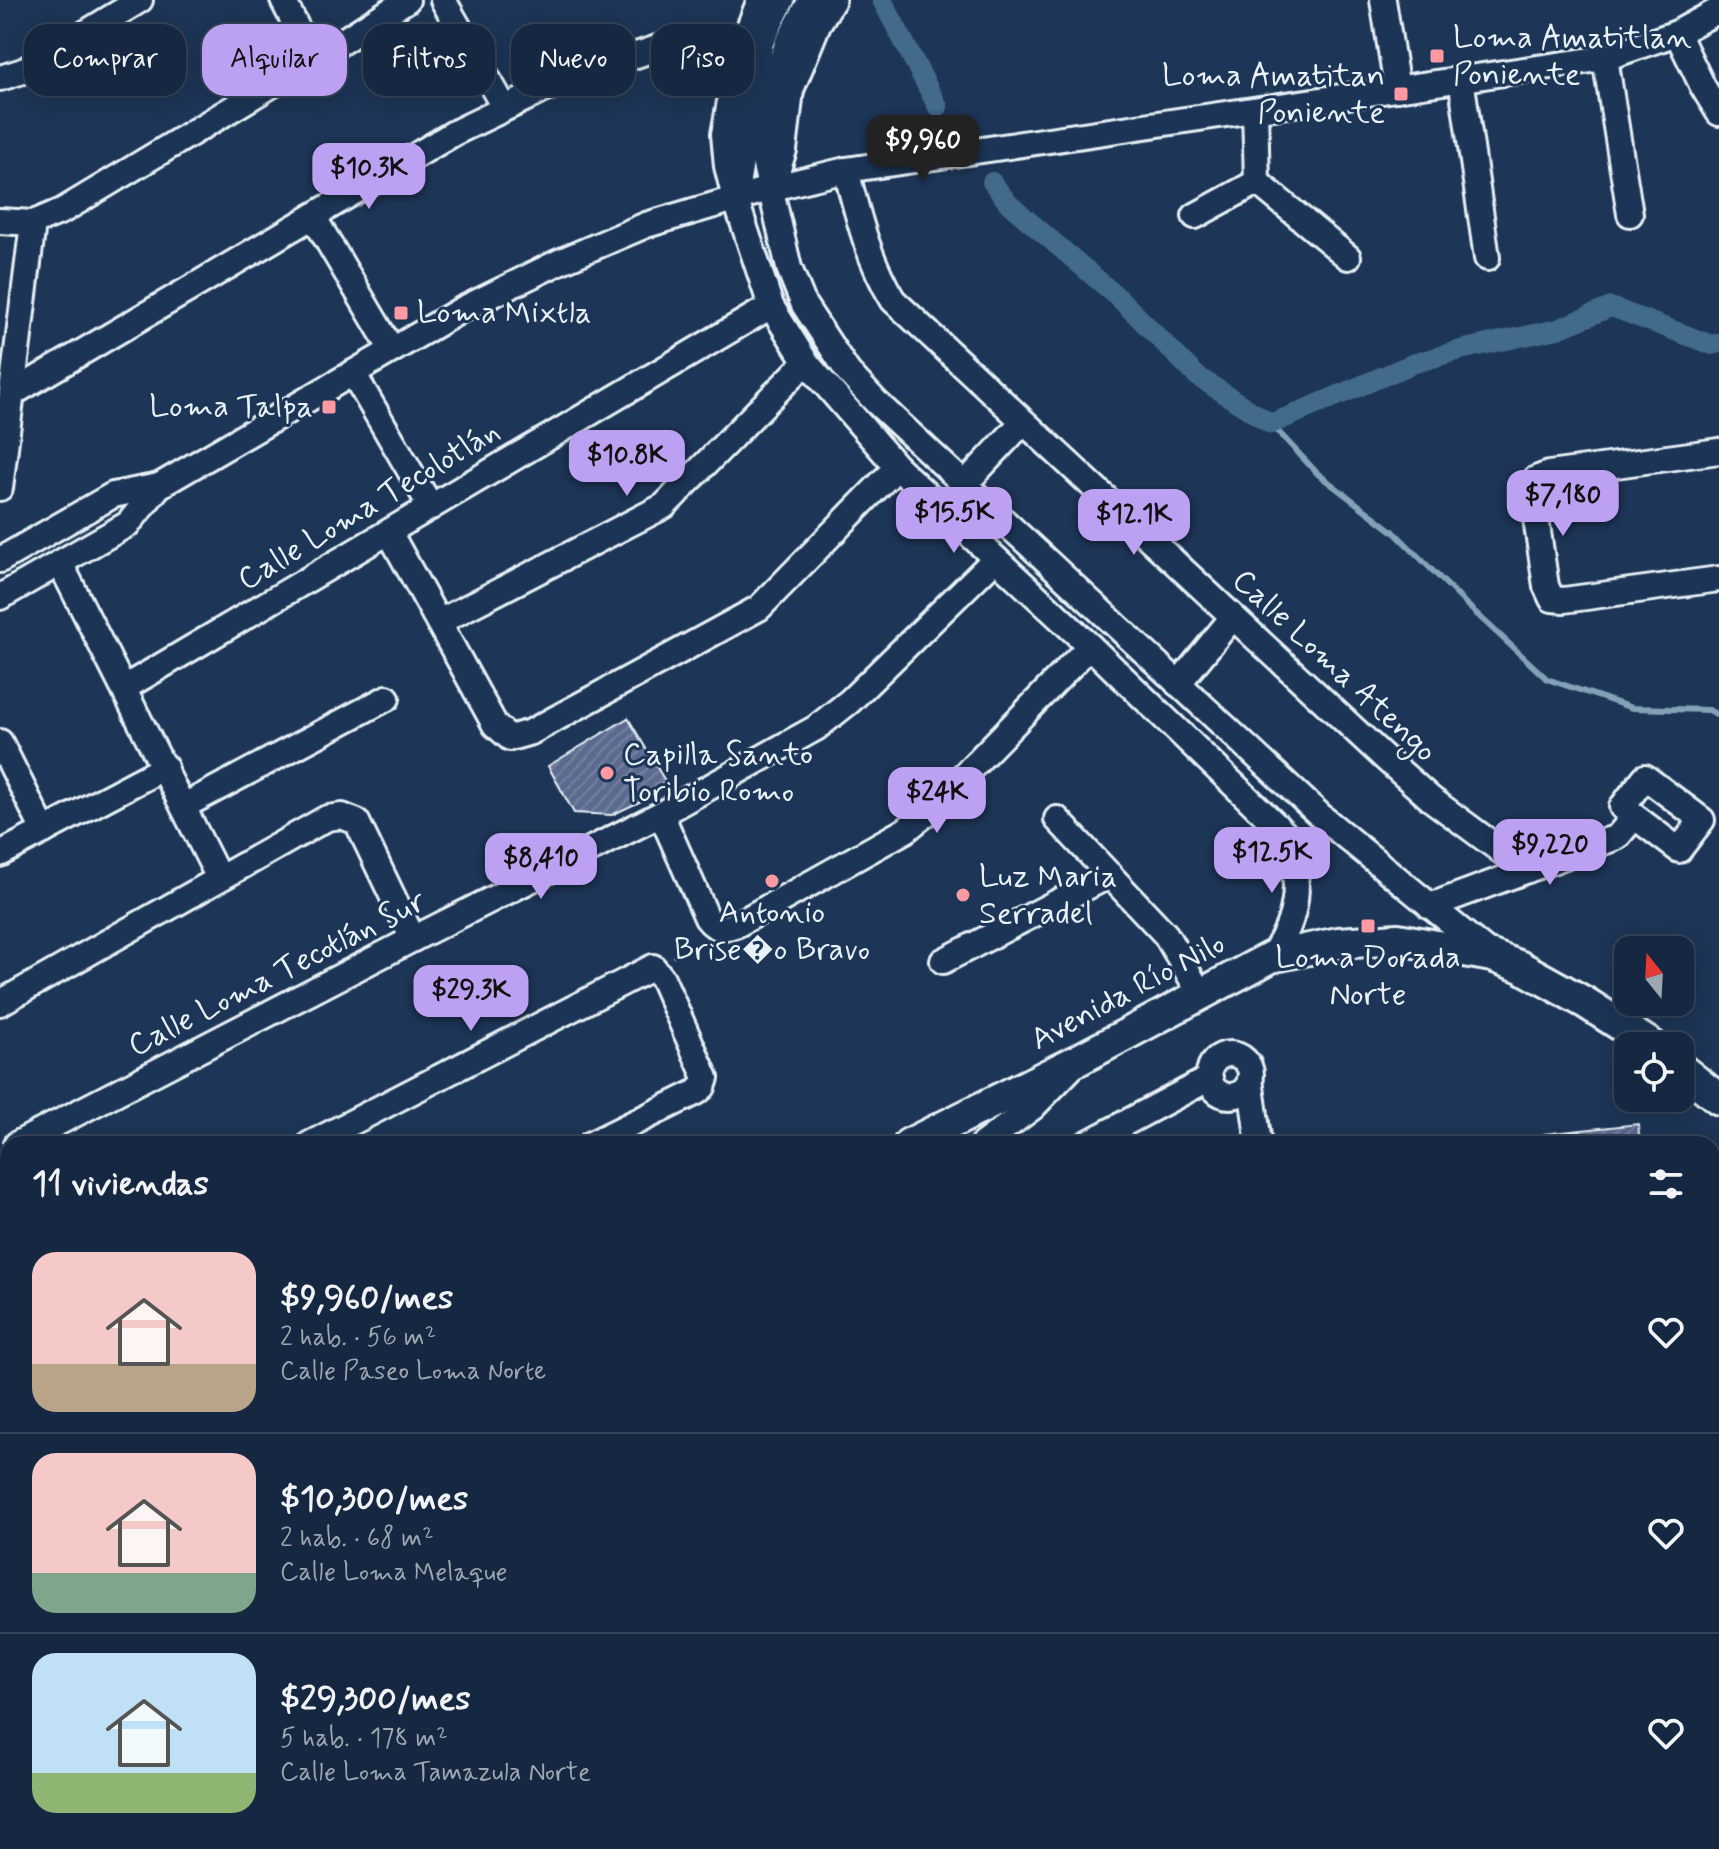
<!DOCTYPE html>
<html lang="es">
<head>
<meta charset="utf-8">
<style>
  :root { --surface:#162841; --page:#23344c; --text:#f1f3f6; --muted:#9ea6b1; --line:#35445a; --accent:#bca0f2 }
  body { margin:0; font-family:Mynerve,sans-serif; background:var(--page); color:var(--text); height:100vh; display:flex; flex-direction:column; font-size:30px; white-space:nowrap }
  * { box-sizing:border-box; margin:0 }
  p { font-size:26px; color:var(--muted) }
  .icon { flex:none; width:44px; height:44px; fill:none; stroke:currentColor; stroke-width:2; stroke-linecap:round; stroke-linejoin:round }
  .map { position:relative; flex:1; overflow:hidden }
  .drawer { position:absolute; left:0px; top:1136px; width:1720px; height:714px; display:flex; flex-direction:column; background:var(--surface); border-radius:24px 24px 0 0; box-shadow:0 4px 20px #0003,0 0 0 2px var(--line) }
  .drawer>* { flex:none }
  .banner { position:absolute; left:24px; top:24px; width:800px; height:72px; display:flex; gap:16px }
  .needle { width:52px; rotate:342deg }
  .fabs { position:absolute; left:1614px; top:936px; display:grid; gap:16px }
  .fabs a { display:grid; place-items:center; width:80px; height:80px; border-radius:16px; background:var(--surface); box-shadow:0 4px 20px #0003,0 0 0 2px var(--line); font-size:40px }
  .price { position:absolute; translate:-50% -68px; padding:0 18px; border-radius:16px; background:var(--accent); color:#111; font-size:26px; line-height:52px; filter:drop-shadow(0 2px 4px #0008) }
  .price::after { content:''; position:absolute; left:50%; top:48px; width:24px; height:18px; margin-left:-12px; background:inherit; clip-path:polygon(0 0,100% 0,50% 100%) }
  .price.active { background:#222; color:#fff }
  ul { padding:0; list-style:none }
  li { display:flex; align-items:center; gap:24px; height:200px; padding:0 32px }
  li+li { border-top:2px solid var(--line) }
  li span { display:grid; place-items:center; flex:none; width:224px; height:160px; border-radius:24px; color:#555 }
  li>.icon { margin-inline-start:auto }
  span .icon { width:96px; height:96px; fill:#fffc; stroke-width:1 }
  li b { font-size:34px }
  h2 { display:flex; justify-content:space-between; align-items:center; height:96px; padding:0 32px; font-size:34px }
  .tag { padding:0 28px; border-radius:24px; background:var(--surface); box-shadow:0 4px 20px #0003,0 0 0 2px var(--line); font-size:28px; line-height:72px }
  .tag.active { background:var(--accent); color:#111 }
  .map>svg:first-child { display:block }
  .park { fill:#5b6f6b; stroke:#a2b0b2; stroke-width:2 }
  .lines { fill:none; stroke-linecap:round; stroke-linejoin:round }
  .stream { stroke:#85a1b7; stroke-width:6 }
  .canal { stroke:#436b8b; stroke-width:20 }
  .building { fill:url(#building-hatch); stroke:#e8f1f8; stroke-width:2 }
  .minor-casing { stroke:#e8f1f8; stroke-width:30 }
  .major-casing { stroke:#e8f1f8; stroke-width:36 }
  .path { stroke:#e8f1f8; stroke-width:3; stroke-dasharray:2 6; stroke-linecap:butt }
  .minor { stroke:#1d3557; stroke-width:24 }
  .major { stroke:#1d3557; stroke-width:30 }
  .poi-dot { fill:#ff9aa2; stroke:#1d3557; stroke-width:3 }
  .labels { text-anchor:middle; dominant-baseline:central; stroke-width:6; stroke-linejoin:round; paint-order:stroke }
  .poi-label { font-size:32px; fill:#e8f1f8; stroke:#1d3557; text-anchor:start }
  .street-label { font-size:32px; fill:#e8f1f8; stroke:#1d3557 }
</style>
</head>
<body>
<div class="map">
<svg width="1719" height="1849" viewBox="0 0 1719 1849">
  <defs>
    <pattern id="building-hatch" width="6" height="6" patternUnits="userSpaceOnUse" patternTransform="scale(2)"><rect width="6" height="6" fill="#5b6b8f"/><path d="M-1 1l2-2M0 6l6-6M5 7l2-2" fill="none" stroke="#7381a0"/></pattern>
  </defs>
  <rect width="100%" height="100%" fill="#1d3557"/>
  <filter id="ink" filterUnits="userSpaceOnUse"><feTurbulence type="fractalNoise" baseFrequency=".0125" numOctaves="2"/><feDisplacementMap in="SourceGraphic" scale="16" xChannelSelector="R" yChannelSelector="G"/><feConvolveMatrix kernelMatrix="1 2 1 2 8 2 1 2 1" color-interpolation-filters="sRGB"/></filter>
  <g filter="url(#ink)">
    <g class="park">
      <polygon points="723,1842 823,1842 825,1849 725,1849"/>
      <rect x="1409" y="1842" width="111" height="7"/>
    </g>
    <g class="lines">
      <polyline class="stream" points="1271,424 1318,474 1394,532 1466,604 1547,679 1632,708 1709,710 1719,716"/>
      <g class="canal">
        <polyline points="882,0 938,107"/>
        <polyline points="992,182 1009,204 1119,298 1197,376 1271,424 1412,364 1464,349 1558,329 1611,307 1712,345 1719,343"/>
      </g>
    </g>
    <g class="building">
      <polygon points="628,718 665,781 650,797 612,815 574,813 548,766"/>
      <polygon points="1638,1124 1640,1144 1544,1144 1544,1134"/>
    </g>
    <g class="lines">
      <defs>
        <g id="minor">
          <polyline points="283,0 313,60"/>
          <polyline points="443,0 504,107"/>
          <path d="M760,0L739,53L724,134L727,166L735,198L771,306L806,362L897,467L1090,646L1285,834C1303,877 1299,919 1271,957"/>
          <polyline points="811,0 787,44 776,77 762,152 789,268 804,305 848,372 876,402 1323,818 1492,956"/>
          <polyline points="1383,0 1397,89"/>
          <polyline points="1677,33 1703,87 1719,113"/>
          <polyline points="1605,58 1630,214"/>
          <polyline points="0,78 23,71 140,0"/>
          <polyline points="1461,78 1487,258"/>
          <polyline points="1255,110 1257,182 1348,257"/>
          <path d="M846,170C858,216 868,259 893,300L1387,760L1431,799L1527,870"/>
          <polyline points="737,186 761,42 782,0"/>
          <polyline points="772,188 784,150 791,90 818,24 833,0"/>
          <polyline points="313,216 392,350"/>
          <polyline points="1195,216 1257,182"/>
          <polyline points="0,221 33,223 62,211 313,60 407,0"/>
          <polyline points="353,373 431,507"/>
          <polyline points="13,393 454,133 568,78 666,45 689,41 739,53"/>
          <polyline points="1719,451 1549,474 1536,479 1532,491 1546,586 1552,599 1564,600 1719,579"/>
          <polyline points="964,485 1023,422"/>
          <polyline points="0,488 33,223"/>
          <polyline points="389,532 495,725 510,738 531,732 759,608 897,467"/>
          <polyline points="0,560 113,495 159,486 461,310 559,262 646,225 772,188 846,170 1605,58 1677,33 1719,10"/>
          <polyline points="60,563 219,878"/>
          <polyline points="0,597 128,524 159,486"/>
          <polyline points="439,622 664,506 806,362"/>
          <polyline points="1178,684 1233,617"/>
          <polyline points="124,688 771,306"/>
          <polyline points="0,742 44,831"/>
          <polygon points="1645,777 1702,820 1679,850 1622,807"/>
          <polyline points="184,806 387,698"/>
          <path d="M661,814L707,918C716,930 724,929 738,924L906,830L929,811L1090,646"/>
          <polyline points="1057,819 1166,935 1200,993"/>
          <polyline points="0,854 165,767"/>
          <polyline points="1430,906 1617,837 1634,817"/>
          <polyline points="943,961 1110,875"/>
          <polyline points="0,1003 327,818 342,816 357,822 413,939"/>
          <circle cx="1230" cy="1075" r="21"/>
          <polyline points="1250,1079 1259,1144"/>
          <polyline points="17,1144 413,939 661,814 816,728 850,701 994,560"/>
          <polyline points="310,1144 653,967 662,978 706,1078 703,1087 697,1092 591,1144"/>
          <polyline points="983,1144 1033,1107 1070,1069"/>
          <polyline points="1086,1144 1210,1078"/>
          <polyline points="0,1193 8,1217"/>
          <polyline points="0,1261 8,1263"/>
          <polyline points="1712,1293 1719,1347"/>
          <polyline points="0,1466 8,1468"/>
          <polyline points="0,1587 8,1584"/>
          <polyline points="1712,1654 1712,1696"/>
          <polyline points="0,1727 8,1724"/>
          <polyline points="248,1842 251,1849"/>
          <polyline points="456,1842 457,1849"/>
          <polyline points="572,1842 574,1849"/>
          <polyline points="709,1842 710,1849"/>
          <polyline points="840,1842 841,1849"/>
          <polyline points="985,1842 987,1849"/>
          <polyline points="1114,1842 1115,1849"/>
          <polyline points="1255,1842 1256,1849"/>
          <polyline points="1395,1842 1396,1849"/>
          <polyline points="60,1849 79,1842"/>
          <polyline points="1551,1849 1552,1842"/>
          <polyline points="1697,1849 1698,1842"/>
        </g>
        <g id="major">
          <polyline points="1680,1068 1719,1099"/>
          <polyline points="909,1144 1080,1059 1271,957 1338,943 1398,939 1492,956 1521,967 1586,1003 1653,1046"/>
          <polyline points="0,1422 8,1424"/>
          <polyline points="0,1447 8,1449"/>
          <polyline points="1712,1512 1719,1510"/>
        </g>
      </defs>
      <use href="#minor" class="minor-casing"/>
      <use href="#major" class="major-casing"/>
      <polyline class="path" points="673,957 702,943"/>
      <use href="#minor" class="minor"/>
      <use href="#major" class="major"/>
    </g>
  </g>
  <g class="poi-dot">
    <rect x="1429" y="48" width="16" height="16" rx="4"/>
    <rect x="1393" y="86" width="16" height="16" rx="4"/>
    <rect x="393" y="305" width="16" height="16" rx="4"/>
    <rect x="321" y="399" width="16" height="16" rx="4"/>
    <circle cx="607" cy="773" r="8"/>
    <circle cx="772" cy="881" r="8"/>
    <circle cx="963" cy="895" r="8"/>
    <rect x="1360" y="918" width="16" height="16" rx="4"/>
  </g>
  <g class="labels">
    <g class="poi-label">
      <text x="1453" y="38">Loma Amatitlan<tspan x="1453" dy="37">Poniente</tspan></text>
      <text x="1385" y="76" text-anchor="end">Loma Amatitan<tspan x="1385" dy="37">Poniente</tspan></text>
      <text x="417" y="313">Loma Mixtla</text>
      <text x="313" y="407" text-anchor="end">Loma Talpa</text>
      <text x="623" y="755">Capilla Santo<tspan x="623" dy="37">Toribio Romo</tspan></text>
      <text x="979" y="877">Luz Maria<tspan x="979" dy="37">Serradel</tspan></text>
      <text x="772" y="913" text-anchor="middle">Antonio<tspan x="772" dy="37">Brise�o Bravo</tspan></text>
      <text x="1368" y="958" text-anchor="middle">Loma Dorada<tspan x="1368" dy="37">Norte</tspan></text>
    </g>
    <g class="street-label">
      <text transform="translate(369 506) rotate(-31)">Calle Loma Tecolotlán</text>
      <text transform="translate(1334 666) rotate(43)">Calle Loma Atengo</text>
      <text transform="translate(277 974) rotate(-27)">Calle Loma Tecotlán Sur</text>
      <text transform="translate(1128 992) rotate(-28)">Avenida Río Nilo</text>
    </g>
  </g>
</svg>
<div class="fabs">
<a><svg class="needle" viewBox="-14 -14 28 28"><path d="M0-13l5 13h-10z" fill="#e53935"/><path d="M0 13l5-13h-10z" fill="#9ea6b1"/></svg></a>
<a><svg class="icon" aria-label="locate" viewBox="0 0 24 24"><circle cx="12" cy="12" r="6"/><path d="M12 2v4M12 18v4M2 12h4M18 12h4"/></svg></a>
</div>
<b class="price active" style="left:923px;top:183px">$9,960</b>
<b class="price" style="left:369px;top:211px">$10.3K</b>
<b class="price" style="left:627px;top:498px">$10.8K</b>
<b class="price" style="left:1563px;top:538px">$7,180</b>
<b class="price" style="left:954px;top:555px">$15.5K</b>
<b class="price" style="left:1134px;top:557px">$12.1K</b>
<b class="price" style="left:937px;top:835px">$24K</b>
<b class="price" style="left:1550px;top:887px">$9,220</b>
<b class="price" style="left:1272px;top:895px">$12.5K</b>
<b class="price" style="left:541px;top:901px">$8,410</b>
<b class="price" style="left:471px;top:1033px">$29.3K</b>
<div class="banner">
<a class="tag">Comprar</a>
<a class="tag active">Alquilar</a>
<a class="tag">Filtros</a>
<a class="tag">Nuevo</a>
<a class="tag">Piso</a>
</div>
<section class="drawer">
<h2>11 viviendas<svg class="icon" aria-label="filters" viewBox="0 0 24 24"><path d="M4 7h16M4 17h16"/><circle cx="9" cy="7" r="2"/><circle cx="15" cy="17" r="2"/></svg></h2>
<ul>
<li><span style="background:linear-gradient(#f6c9c9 70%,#b9a48a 0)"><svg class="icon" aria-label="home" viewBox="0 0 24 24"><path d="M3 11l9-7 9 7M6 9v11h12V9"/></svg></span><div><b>$9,960/mes</b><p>2 hab. · 56 m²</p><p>Calle Paseo Loma Norte</p></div><svg class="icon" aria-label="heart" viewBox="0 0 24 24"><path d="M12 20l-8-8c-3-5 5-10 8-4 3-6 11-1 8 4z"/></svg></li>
<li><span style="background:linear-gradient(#f6c9c9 75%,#7fa58c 0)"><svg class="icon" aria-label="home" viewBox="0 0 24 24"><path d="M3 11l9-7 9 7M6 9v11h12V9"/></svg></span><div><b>$10,300/mes</b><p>2 hab. · 68 m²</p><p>Calle Loma Melaque</p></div><svg class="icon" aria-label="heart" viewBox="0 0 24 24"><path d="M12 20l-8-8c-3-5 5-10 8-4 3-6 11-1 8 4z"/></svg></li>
<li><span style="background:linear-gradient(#bfe0f5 75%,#8fb573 0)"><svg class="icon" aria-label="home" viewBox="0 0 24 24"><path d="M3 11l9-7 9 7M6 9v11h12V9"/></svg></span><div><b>$29,300/mes</b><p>5 hab. · 178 m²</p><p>Calle Loma Tamazula Norte</p></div><svg class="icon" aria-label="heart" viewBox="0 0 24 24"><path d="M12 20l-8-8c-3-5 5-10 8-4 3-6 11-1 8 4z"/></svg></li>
</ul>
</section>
</div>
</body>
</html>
